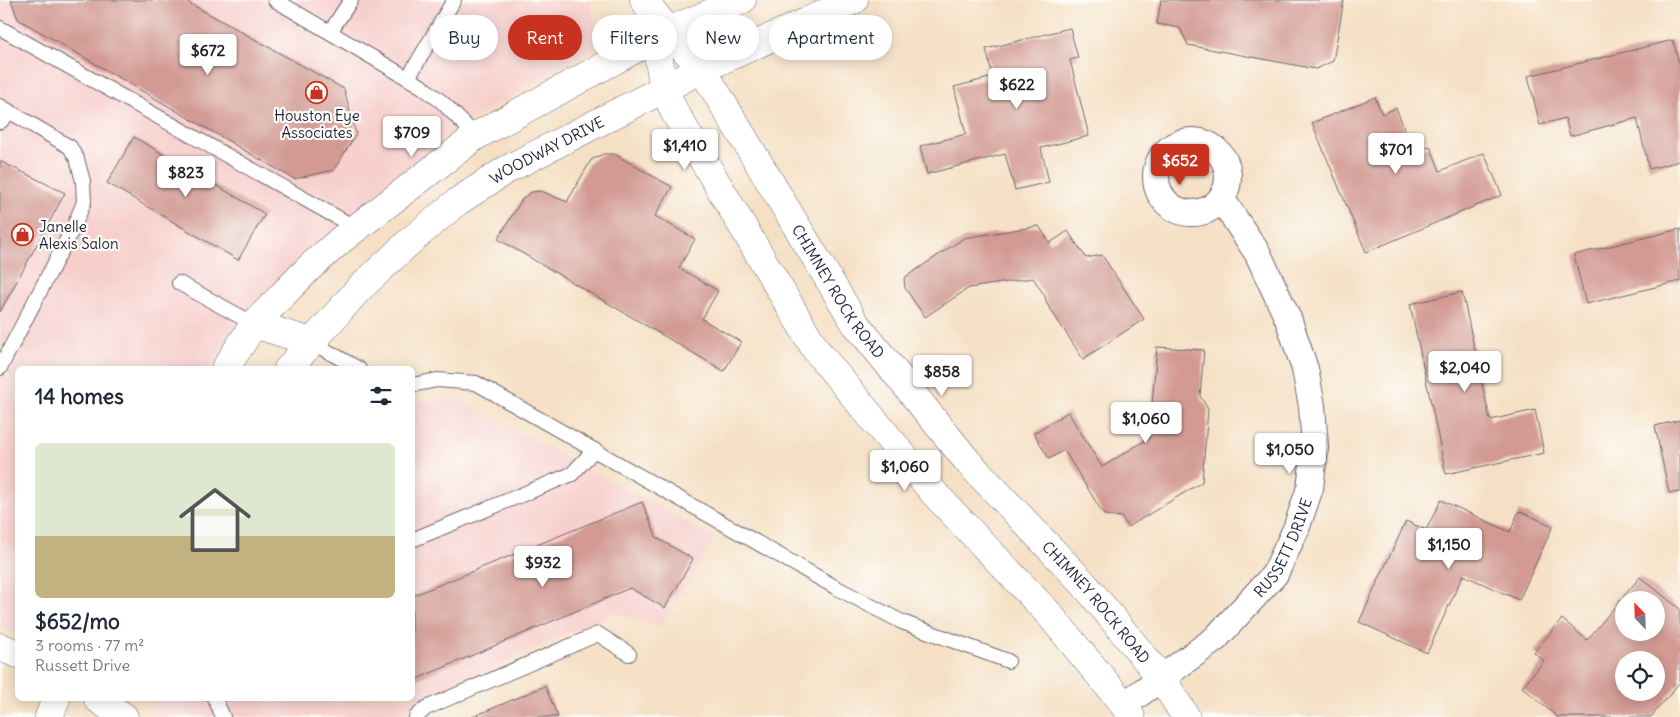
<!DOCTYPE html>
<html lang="en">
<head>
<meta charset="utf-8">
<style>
  :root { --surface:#fff; --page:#f2f2f3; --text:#1f2937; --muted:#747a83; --line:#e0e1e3; --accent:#c8321e }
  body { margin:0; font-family:Delius,sans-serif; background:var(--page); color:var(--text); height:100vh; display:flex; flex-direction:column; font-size:19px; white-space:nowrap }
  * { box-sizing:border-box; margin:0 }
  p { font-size:16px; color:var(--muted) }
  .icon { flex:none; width:28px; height:28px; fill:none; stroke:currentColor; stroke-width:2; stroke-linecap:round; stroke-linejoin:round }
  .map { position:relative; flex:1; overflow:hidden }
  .panel { position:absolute; left:15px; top:366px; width:400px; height:335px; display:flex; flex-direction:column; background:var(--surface); border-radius:8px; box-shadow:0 2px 12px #0003 }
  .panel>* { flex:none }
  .hud { position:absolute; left:430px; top:15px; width:475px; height:45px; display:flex; gap:10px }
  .needle { width:32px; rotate:337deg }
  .controls { position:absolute; left:1615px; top:591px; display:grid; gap:10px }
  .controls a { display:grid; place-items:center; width:50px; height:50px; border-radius:50%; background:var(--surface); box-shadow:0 2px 12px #0003; font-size:25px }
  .price { position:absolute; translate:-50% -42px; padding:0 11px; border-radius:5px; background:#fff; color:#222; font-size:16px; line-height:32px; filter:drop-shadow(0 1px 2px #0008) }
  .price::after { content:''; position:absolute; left:50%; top:30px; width:15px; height:11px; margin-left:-8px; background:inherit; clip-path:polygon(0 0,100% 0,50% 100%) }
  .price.active { background:var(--accent); color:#fff }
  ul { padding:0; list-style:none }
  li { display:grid; align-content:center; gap:10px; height:265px; padding:0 20px }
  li+li { border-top:1px solid var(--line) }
  li span { display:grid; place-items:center; height:155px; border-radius:8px; color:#555 }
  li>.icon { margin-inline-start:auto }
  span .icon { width:90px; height:90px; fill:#fffc; stroke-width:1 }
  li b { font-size:21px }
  h2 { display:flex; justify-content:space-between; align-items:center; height:60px; padding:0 20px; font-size:21px }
  .pill { padding:0 18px; border-radius:22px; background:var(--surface); box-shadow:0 2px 12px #0003; font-size:18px; line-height:45px }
  .pill.active { background:var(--accent); color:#fff }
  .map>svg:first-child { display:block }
  .built { fill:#f7d0cd }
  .building { fill:#d29a93; fill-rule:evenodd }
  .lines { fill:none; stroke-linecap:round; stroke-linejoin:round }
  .lane-casing { stroke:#6c646b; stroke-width:16 }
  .street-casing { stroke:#6c646b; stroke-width:28 }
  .secondary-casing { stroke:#6c646b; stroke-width:29 }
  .lane { stroke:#fff; stroke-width:14 }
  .street { stroke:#fff; stroke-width:26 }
  .secondary { stroke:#fff; stroke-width:28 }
  .labels { text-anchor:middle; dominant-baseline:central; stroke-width:4.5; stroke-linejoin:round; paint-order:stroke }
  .poi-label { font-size:15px; fill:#22223b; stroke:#fdfcf7 }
  .street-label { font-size:15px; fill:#22223b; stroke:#fdfcf7 }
</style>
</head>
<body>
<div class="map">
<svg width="1680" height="717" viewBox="0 0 1680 717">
  <rect width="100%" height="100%" fill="#fdfcf7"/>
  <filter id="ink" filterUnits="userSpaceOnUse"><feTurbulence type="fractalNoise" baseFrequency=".02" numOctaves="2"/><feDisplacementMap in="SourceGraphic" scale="10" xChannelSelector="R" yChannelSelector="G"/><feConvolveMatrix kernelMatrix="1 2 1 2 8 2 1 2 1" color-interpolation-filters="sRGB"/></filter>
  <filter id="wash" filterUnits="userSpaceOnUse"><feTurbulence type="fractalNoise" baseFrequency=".0096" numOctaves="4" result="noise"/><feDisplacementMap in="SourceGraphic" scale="20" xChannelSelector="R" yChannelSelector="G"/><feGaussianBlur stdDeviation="1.12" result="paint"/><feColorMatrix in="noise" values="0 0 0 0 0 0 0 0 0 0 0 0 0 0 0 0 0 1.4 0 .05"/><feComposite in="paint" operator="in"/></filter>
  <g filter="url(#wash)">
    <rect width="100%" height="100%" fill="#f5e0c5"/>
    <g class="built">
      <polygon points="0,0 589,0 602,44 449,133 333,232 230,337 211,369 18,369 17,635 0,627"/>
      <polygon points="457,399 715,537 661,626 612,613 388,717 156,717 148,699 412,699 413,401"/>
    </g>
    <g id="blocks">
      <g class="building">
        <polygon points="11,0 184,0 344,89 356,134 334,170 294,179 18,19"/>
        <polygon points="1161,0 1344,0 1333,61 1316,69 1188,45 1180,28 1157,24"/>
        <polygon points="1070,28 1078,58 1070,60 1089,136 1041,148 1049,182 1015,190 1005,154 927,174 920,146 966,134 954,87 993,77 986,49"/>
        <polygon points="1673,40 1680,68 1680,161 1649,169 1637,118 1570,136 1565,118 1540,125 1528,76"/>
        <polygon points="1375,97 1382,114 1396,108 1414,152 1430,146 1440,171 1484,153 1502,195 1366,252 1312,123"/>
        <polygon points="134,137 265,214 238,260 107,183"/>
        <polygon points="603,154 614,154 672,187 655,216 695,239 679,268 718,291 702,319 741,342 724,371 498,239 522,199 531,192 541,191 567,202 591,160"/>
        <polygon points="0,161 65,193 0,312"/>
        <polygon points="1039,226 1050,243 1068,231 1086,258 1102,255 1144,319 1083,359 1047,304 1045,296 1033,278 969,288 925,317 905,288 904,278 964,238"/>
        <polygon points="1680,229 1680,281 1586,304 1574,255"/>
        <polygon points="1462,292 1490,420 1535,410 1544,453 1446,474 1410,304"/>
        <polygon points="1157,347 1204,350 1200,396 1208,409 1202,482 1128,527 1122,517 1104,515 1064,450 1049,459 1034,433 1068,412 1102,467 1149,438"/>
        <polygon points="1680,420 1680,492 1669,493 1655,426"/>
        <polygon points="1441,500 1510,532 1519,511 1553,526 1519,600 1463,575 1427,653 1359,622 1406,521 1426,530"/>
        <polygon points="642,502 657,538 693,559 665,608 630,588 412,681 412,596"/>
        <path d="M1640,577L1680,609V682L1651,717H1557L1522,687L1544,661L1534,652L1562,619L1587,640ZM1624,600H1656V632H1624ZM1624,660H1656V692H1624Z"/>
        <polygon points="545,686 558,717 472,717"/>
      </g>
    </g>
  </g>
  <g filter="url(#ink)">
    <use href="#blocks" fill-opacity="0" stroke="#6c646b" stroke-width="1"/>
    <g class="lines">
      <defs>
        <g id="lane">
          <polyline points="275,0 421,86 442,102 476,136"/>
          <polyline points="0,28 356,228"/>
          <polyline points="330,32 351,0"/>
          <polyline points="408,78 454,0"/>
          <polyline points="0,106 70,147 77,159 83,181 84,202 74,226 0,368"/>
          <polyline points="0,122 10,112"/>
          <polyline points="179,283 254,324"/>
          <polyline points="311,342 359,369"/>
          <polyline points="412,385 437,380 476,383 835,587 902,622 1008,661"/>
          <polyline points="412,540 572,474 594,450"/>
          <polyline points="215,699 223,717"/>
          <polyline points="416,717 426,708 598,634 629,654"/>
        </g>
        <g id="street">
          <circle cx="1192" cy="177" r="36"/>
          <path id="s1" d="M1124,705L1215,639L1275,574L1296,529L1310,488L1315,447L1312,406L1305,369L1289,321L1258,254L1221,198"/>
        </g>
        <g id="secondary">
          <path id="s2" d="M644,0L668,31L702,69L855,323L969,463L1084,584L1162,679L1186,717"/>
          <polyline points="650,11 664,88 674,111 816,350 934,493 1049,614 1124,705 1131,717"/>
          <polyline points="254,324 311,342"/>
          <polyline points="225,369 254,324 310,267 342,239 476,136 668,31 742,0"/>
          <path id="s3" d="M288,369L358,290L408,243L457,202L506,170L702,69L854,0"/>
          <polyline points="0,647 18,654"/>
          <polyline points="98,699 124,717"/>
          <polyline points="49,717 56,699"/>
        </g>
      </defs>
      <use href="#lane" class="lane-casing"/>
      <use href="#street" class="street-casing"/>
      <use href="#secondary" class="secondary-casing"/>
      <use href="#lane" class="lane"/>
      <use href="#street" class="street"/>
      <use href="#secondary" class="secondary"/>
    </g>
  </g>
  <defs>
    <symbol id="shop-ring" viewBox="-11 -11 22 22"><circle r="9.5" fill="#fdfcf7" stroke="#c8321e" stroke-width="1.5"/><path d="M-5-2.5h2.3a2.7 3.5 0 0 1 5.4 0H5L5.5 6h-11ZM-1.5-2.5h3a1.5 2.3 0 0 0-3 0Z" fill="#c8321e"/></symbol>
  </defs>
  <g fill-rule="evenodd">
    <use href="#shop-ring" x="304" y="80" width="25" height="25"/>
    <use href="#shop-ring" x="10" y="222" width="25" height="25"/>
  </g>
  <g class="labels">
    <g class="poi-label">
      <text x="317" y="115">Houston Eye<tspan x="317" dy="17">Associates</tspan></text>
      <text x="39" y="226" text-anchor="start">Janelle<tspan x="39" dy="17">Alexis Salon</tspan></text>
    </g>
    <g class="street-label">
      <text stroke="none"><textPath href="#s3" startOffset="342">WOODWAY DRIVE</textPath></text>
      <text stroke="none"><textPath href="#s2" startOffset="351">CHIMNEY ROCK ROAD</textPath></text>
      <text stroke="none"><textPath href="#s1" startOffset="228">RUSSETT DRIVE</textPath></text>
      <text stroke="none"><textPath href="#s2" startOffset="756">CHIMNEY ROCK ROAD</textPath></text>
    </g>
  </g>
</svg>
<div class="controls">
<a><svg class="needle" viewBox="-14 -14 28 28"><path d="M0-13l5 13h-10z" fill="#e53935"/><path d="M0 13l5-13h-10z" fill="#747a83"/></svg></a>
<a><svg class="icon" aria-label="locate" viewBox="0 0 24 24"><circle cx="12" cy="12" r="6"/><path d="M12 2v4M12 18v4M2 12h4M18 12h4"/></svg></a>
</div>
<b class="price" style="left:208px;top:76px">$672</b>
<b class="price" style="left:1017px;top:110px">$622</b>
<b class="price" style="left:412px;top:158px">$709</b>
<b class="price" style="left:685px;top:171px">$1,410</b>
<b class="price" style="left:1396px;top:175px">$701</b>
<b class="price active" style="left:1180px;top:186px">$652</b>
<b class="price" style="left:186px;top:198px">$823</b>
<b class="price" style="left:1465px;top:393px">$2,040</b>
<b class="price" style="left:942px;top:397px">$858</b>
<b class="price" style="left:1146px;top:444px">$1,060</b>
<b class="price" style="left:1290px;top:475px">$1,050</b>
<b class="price" style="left:905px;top:492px">$1,060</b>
<b class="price" style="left:1449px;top:570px">$1,150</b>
<b class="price" style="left:543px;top:588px">$932</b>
<div class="hud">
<a class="pill">Buy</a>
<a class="pill active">Rent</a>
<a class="pill">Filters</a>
<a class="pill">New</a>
<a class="pill">Apartment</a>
</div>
<section class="panel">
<h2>14 homes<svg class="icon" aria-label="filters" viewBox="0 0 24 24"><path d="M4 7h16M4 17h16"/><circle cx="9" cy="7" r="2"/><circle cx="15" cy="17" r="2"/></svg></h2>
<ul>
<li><span style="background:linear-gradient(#dfe7d0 60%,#c2b280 0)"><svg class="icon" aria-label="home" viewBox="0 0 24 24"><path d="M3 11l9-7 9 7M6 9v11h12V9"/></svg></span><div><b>$652/mo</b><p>3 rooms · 77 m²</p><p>Russett Drive</p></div></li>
</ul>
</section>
</div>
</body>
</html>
